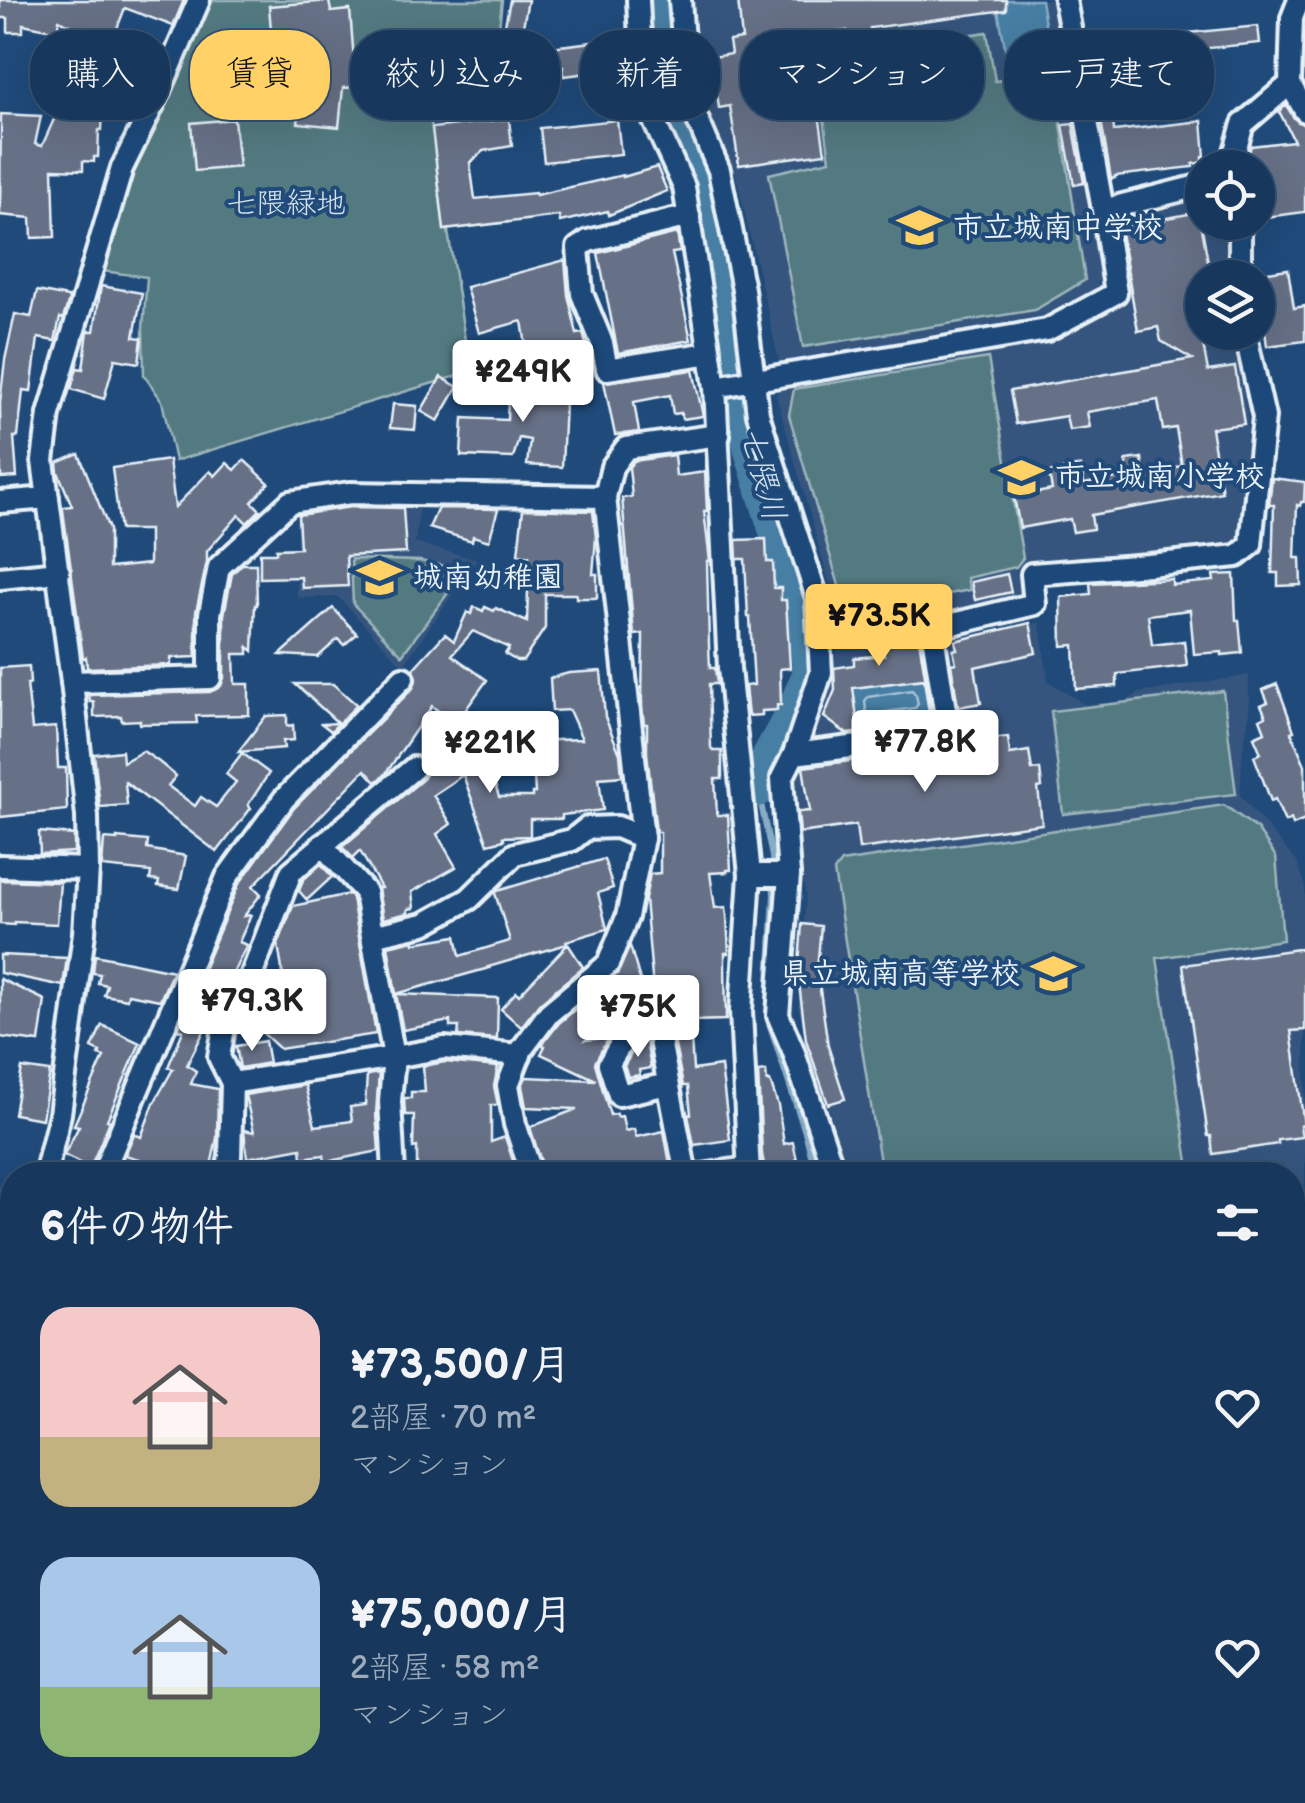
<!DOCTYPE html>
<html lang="ja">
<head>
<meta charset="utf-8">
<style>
  :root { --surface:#17385c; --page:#203f62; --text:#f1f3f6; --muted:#9eacbb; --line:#365272; --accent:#ffd166 }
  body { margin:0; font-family:"Balsamiq Sans","Klee One",sans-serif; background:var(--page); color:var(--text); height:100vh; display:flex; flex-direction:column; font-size:38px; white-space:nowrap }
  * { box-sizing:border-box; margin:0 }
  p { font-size:32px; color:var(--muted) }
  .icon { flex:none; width:55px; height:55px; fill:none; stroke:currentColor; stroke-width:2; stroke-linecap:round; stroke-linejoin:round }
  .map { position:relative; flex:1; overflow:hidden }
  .details { position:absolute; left:0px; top:1162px; width:1305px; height:642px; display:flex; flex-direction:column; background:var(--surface); border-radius:40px 40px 0 0; box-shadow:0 10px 40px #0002,0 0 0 2px var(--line) }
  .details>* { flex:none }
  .guide { position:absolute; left:30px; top:30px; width:1245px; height:90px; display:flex; gap:20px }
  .fabs { position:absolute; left:1185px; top:150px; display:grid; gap:20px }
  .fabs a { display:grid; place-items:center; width:90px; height:90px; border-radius:50%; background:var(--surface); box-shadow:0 10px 40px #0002,0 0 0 2px var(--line); font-size:50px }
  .price { position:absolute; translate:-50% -85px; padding:0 22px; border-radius:10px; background:#fff; color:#222; font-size:32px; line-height:65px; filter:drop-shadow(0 2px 5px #0008) }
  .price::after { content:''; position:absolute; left:50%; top:60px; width:30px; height:22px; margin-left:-15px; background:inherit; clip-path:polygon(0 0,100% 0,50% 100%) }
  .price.current { background:var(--accent); color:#111 }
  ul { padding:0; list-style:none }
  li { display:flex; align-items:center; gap:30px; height:250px; padding:0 40px }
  li span { display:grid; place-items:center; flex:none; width:280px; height:200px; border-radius:30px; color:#555 }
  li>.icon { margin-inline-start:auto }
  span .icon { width:120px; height:120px; fill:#fffc; stroke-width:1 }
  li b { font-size:42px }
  h2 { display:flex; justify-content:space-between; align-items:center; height:120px; padding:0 40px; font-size:42px }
  .pill { padding:0 35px; border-radius:40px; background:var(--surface); box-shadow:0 10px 40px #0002,0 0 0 2px var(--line); font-size:35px; line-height:90px }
  .pill.current { background:var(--accent); color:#111 }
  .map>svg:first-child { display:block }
  .built { fill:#34557e }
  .green { fill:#537a81; stroke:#9eb6bc; stroke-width:2.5 }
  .water { fill:#477ea3; stroke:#87acc5; stroke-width:2.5 }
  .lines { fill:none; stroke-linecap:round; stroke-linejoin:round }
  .shore { stroke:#a8c3d6; stroke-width:2.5 }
  .stream { stroke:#87acc5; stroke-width:6 }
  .river { stroke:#477ea3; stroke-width:35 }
  .building { fill:#667086; stroke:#e8f1f8; stroke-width:2.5 }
  .street-casing { stroke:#e8f1f8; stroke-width:28 }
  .secondary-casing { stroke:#e8f1f8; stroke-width:38 }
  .street { stroke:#1f4a7a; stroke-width:20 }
  .secondary { stroke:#1f4a7a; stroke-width:30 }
  .labels { text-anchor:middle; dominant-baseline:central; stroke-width:8; stroke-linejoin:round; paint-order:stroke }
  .park-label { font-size:30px; fill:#d2dfe6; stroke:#1f4a7a }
  .poi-label { font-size:30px; font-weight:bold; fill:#e8f1f8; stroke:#1f4a7a; text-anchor:start }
  .water-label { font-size:32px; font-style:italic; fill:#d0e0eb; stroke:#1f4a7a }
</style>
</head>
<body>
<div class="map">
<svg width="1305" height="1803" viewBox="0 0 1305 1803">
  <rect width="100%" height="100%" fill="#1f4a7a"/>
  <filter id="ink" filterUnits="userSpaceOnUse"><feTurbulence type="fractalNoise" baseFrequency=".01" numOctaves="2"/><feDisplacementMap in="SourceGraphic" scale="20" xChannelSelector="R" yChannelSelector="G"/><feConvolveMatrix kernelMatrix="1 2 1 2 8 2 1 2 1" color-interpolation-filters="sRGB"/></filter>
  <g filter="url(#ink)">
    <g class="built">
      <polygon points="694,0 1055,0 1100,276 1097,287 1042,316 779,361 737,179 701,92"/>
      <polygon points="1202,198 1202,222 1228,223 1232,245 1231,277 1202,278 1202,332 1232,333 1248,416 1243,537 1230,549 1025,566 1026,595 1021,603 927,624 939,729 813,744 830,689 841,625 776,395 782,385 1036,343 1127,294 1117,218"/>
      <polygon points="420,501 415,543 477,559 403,666 338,597 297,598 296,506"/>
      <polygon points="1040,623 1048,681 1084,704 1126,702 1138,693 1249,675 1249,716 1243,749 1240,795 1297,862 1305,884 1305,1276 1302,1279 1293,1322 1292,1175 849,1175 798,1007 806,896 793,818 800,763 959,743 942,640"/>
    </g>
    <g class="green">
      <polygon points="199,0 502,0 499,28 418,39 470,372 175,461 162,401 144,375 143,328 147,277 102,271 129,175"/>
      <polygon points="987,32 995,81 1053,73 1085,280 1035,310 803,347 769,174 830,160 815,58"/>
      <polygon points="988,358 1023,558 1016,567 967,578 970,590 847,613 789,415 794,389"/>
      <polygon points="351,559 420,561 465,570 402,655 353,604"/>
      <polygon points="1223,691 1236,794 1063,814 1051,711"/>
      <polygon points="1224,805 1257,829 1276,857 1283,940 1157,958 1190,1175 882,1175 834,871 841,862"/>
    </g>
    <g class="water">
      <polygon points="996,0 1041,0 1049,49 1007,57"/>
      <polygon points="924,679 930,716 858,726 853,688"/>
    </g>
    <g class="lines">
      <polygon class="shore" points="912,690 916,695 918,704 915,708 871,714 866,711 865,701 868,697"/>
      <g class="stream">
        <polyline points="758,789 772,857 774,895 767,1017 806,1135 816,1175"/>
        <polyline points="1053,1792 1058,1803"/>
      </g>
      <polyline class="river" points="661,0 661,25 670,101 703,175 732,321 739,391 751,449 806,627 810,673 793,713 770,755 758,789"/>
    </g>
    <g class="building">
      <polygon points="0,0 184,0 173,26 125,8 114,36 145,50 132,78 135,80 132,87 137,89 130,104 71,79 90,34 59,20 57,31 23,24 23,32 8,32 8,18 0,18"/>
      <polygon points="510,0 528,0 520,42 543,40 543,48 609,40 613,70 564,76 563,66 526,67 497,70 497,75 467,79 464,45 502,40"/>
      <polygon points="738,0 1006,0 1006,10 870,28 872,44 850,47 847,31 807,36 825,153 739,165 730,106 719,108 712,57 731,54 729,41 742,39"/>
      <polygon points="329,1 331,12 350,10 356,87 343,88 339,127 298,123 301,100 281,102 280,91 259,93 254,32 271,30 269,6"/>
      <polygon points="1258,26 1260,43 1098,59 1096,42"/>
      <polygon points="1286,105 1294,118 1305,126 1305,212 1258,218 1258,168 1247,168 1246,163 1251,146 1294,141 1279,111"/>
      <polygon points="59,108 103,112 102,130 99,130 98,157 94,157 94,162 83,161 83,170 53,169 55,237 32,238 31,218 0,215 1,114 41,116 35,144 42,146"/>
      <polygon points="234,119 239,167 195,171 191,123"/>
      <polygon points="509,119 512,146 483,151 470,163 475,199 535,193 536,195 623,175 623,177 657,167 667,191 609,215 608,211 560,222 559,216 444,230 432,128"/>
      <polygon points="1113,119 1114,131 1202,121 1205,157 1203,157 1203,162 1193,164 1193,167 1115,176 1115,178 1111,179 1101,120"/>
      <polygon points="617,120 621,154 544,162 540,128"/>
      <polygon points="1073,124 1084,183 1074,185 1063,125"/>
      <polygon points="1199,212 1211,278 1202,278 1202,339 1208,371 1235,367 1244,424 1211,428 1222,492 1091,515 1093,529 1073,532 1070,519 1020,528 1014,497 1052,490 1049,473 1081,466 1084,484 1128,476 1126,460 1142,458 1144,473 1182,466 1176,428 1163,430 1158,400 1087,412 1090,427 1069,430 1066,416 1016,424 1010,391 1192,359 1161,341 1158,327 1138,331 1120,227"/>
      <polygon points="677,233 680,252 672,253 691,340 618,353 598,253"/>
      <polygon points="565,260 568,295 577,334 583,333 587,348 528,358 522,321 479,333 466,287"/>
      <polygon points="1288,269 1294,308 1305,306 1305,341 1267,346 1258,279 1269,277 1268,272"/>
      <polygon points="101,286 142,293 134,337 142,338 139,363 115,359 104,399 71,389 77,368 83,369 88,331 94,331"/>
      <polygon points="37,291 68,297 69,300 63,319 60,318 55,341 38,338 31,391 23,390 18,437 14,437 17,477 1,478 0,402 5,360 15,314 31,317"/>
      <polygon points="693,370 703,416 682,419 681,413 673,414 670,395 634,402 639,432 615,435 604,382"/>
      <polygon points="441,377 458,387 438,421 421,411"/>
      <polygon points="509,378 566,381 562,467 527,465 530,440 519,438 513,458 461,456 463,418 507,420"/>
      <polygon points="393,404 417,406 415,430 390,428"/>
      <polygon points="79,454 109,529 109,568 149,564 149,530 120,530 112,468 169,460 175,507 210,471 215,476 227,463 235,470 244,460 269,483 252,502 260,510 247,523 239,515 207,551 207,562 196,612 196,657 171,658 171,665 87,668 86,657 83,658 63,510 63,507 72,506 58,472 57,463"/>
      <polygon points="674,455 676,476 705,472 707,511 704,511 710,561 707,561 709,645 710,668 715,668 717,684 709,684 711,748 713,751 722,751 722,779 715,779 717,815 728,815 731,870 727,870 727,872 710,873 715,908 726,907 727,917 729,953 725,953 725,964 726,1020 690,1021 693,1070 721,1066 730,1140 694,1145 688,1115 691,1114 688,1086 683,1086 672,1030 671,999 654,1000 645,899 650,874 660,873 660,832 656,832 647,753 647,724 644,724 642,706 643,634 634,635 622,498 632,497 629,467 634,461"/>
      <polygon points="1272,478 1305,482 1304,502 1301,502 1300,506 1297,505 1295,558 1300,558 1301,585 1278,586 1278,573 1272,573 1274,505 1269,505"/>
      <polygon points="351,507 403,508 406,553 346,556 348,586 302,588 301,577 260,578 260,553 276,553 276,549 300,548 298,515"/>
      <polygon points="438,508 498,509 489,541 473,536 472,541 429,528"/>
      <polygon points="523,509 593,511 596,538 593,574 597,574 597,598 576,598 576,594 545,594 545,628 523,661 517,661 505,654 509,648 473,631 452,655 487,680 459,719 450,720 432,706 384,776 376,782 365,770 253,886 261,894 244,916 251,915 239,942 247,945 187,1065 196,1071 191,1084 218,1089 217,1138 209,1175 155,1175 155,1164 125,1155 134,1134 141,1137 154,1103 173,1069 168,1067 183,1031 178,1029 239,884 294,808 413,688 416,680 413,669 445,634 454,641 467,612 471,614 474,607 483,611 485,607 494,611 496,608 527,622 529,556 518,554"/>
      <polygon points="766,539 767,562 773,562 774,588 781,588 781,600 786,600 790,668 780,669 781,705 777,705 777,710 762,711 762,715 748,716 745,686 754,685 750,617 748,617 745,559 737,559 736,540"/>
      <polygon points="242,564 256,564 257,605 255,605 253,651 248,647 248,654 234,654 235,684 249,684 249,715 196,716 197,723 140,724 140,720 122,721 121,716 94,717 94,702 90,702 89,695 210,692 221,686 224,678 224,615 232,574"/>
      <polygon points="1007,574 1011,592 975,600 971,582"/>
      <polygon points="1234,574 1236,620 1239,620 1242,653 1222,655 1222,652 1194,654 1190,610 1148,615 1152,645 1184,641 1187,666 1117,674 1117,686 1076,689 1074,645 1062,646 1061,597 1091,594 1090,583 1172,579 1172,585 1214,581 1213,575"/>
      <polygon points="913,605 931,711 929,712 924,679 853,688 858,726 901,720 902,727 847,734 824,717 835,690 834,668 854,665 854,658 884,655 876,611"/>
      <polygon points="333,608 357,634 344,645 338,639 318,657 280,655"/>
      <polygon points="1030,623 1036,653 975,667 981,703 958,707 951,664 956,663 953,650 957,649 955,641"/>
      <polygon points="29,666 30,684 27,684 32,729 56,727 58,768 66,768 67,810 0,817 0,668"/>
      <polygon points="601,671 605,717 620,754 622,776 599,778 603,810 562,815 562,819 530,819 530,836 503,837 504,840 488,844 463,775 433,795 451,824 437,834 456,867 412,892 414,908 408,909 408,913 383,919 378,888 381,888 360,851 353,858 342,847 424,778 428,767 420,756 451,734 452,745 481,744 499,797 532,797 532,793 535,793 532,741 582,739 569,710 552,711 550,678 569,673"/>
      <polygon points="295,684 333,684 357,705 331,731 322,724 338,723"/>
      <polygon points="1277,684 1294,731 1291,732 1305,765 1305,820 1293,825 1291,819 1285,822 1275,799 1271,801 1254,756 1261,753 1254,737 1265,732 1260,719 1266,716 1261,705 1268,702 1263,690"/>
      <polygon points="287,715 287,726 293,725 294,740 283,741 284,748 238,752 266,716"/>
      <polygon points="1008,737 1010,754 1029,751 1032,770 1040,769 1042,787 1038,788 1042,824 859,849 856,825 800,833 798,812 810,811 803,767 906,754 908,767 952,761 950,749 960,742"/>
      <polygon points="122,751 123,762 143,751 159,762 176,776 168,786 195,806 201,797 216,807 236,782 226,774 242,753 269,773 248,805 251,808 217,852 125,782 127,805 100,807 94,754"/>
      <polygon points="39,832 74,835 74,852 40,854"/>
      <polygon points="117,838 148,841 147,849 186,856 179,889 158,886 159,881 150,880 151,872 102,867 104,839 117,840"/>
      <polygon points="604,859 613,888 598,893 607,929 566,941 567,944 488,967 489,968 396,994 388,946 414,940 414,943 456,936 460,956 510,941 495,893 497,891"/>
      <polygon points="321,864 332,877 307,900 299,891 303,880"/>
      <polygon points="0,880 60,882 57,924 14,922 14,925 0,924"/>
      <polygon points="349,894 352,898 376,1034 280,1049 243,1015 258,991 269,1001 273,979 284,981 278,945 293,906"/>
      <polygon points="802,924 821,926 817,969 828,1046 845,1099 828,1104 806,1040 798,976"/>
      <polygon points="568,944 583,967 540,1003 521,1027 501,1009 516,992 519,995"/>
      <polygon points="630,946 646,1000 627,1001 586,1040 608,1038 595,1063 610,1115 616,1114 617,1117 622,1116 625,1131 634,1129 636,1137 664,1131 672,1175 545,1175 530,1127 577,1109 526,1107 522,1086 526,1077 596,1080 541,1054 545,1046 542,1045 559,1023 617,974"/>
      <polygon points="1305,948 1305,1030 1291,1031 1304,1125 1300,1126 1302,1137 1278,1140 1278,1144 1213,1154 1211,1136 1208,1136 1183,965"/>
      <polygon points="0,955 67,958 63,986 0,973"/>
      <polygon points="95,955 173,971 160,1000 128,994 127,999 104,995 107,985 98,983 100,974 93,973"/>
      <polygon points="0,979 45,1000 39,1042 0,1037"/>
      <polygon points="396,994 498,998 497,1039 458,1036 459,1027 450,1027 450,1021 403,1030"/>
      <polygon points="102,1025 140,1043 107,1120 110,1121 90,1168 64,1155 79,1126 74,1125 104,1057 99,1055 100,1052 92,1048"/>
      <polygon points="265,1041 269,1063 240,1068 236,1046"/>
      <polygon points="646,1041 651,1068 639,1070 640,1075 628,1077 624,1066 638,1042"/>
      <polygon points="445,1062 498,1067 494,1086 498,1105 491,1105 491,1142 505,1137 518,1175 471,1175 470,1172 421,1172 421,1169 417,1169 417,1147 413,1148 414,1115 405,1115 404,1098 411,1098 411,1092 425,1092 423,1066"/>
      <polygon points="22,1068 50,1072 42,1119 14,1114"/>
      <polygon points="766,1071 767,1081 770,1081 778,1105 784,1144 793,1142 799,1169 770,1175 766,1175 762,1154 758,1072"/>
      <polygon points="379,1073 376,1114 379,1151 325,1162 324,1155 302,1158 301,1148 247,1158 244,1130 254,1132 245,1095 305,1085 315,1126 352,1121 350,1107 365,1105 367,1075"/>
    </g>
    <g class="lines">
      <defs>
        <g id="street">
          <polyline points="638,0 643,97 684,187 715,387 729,668 750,875 741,1011 749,1175"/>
          <polyline points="680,0 687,95 719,170 743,289 758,414 817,598 821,673 794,754"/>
          <polyline points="1065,0 1103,210"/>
          <polyline points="1290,84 1305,111"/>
          <polyline points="1230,168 1243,124 1290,84 1292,18 1299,0"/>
          <polyline points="689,216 588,241 578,248 582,294 602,343 607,369 710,353"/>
          <polyline points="1240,222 1240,278"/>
          <polyline points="715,387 1047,330 1116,293 1103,210 1202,185"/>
          <polyline points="0,502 48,498"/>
          <polyline points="0,578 59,572"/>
          <polyline points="72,682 210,678 210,614 219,567 290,502 350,493 605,497"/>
          <polyline points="322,845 365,892 372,936"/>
          <polyline points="0,866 88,869"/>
          <polyline points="750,875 789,875 782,778 794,754 949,735 932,629 1035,604 1032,574 1149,565 1237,556 1251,545 1264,417 1245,332"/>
          <polyline points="789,875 778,1015 793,1050 835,1175"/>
          <polyline points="520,1055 444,1048 394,1057 372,936 424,924 469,899 515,854 572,840 587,828 617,827 643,838"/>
          <polyline points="232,1083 219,1057 226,1016 250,979 291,872 414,768"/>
          <polyline points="668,1084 619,1095 609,1064 629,1030 657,1025 686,1175"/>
          <polyline points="45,1175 60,1114 84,933 88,869 87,816 72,682 43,461 49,414 122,168 159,93 199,0"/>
          <polyline points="102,1175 227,877 284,799 403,678"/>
          <polyline points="226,1175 230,1156 232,1083 394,1057 390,1101 394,1173"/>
          <polyline points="532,1175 515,1124 508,1085 522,1049 549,1013 608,964 627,917 643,838 605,497 612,467 626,448 719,435"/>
          <polyline points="702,1175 748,1168"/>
          <polyline points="0,1334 12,1286"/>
          <polyline points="1292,1508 1305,1544"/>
          <polyline points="0,1618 3,1735 0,1772"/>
          <polyline points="1292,1684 1305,1680"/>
          <polyline points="677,1792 678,1803"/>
          <polyline points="1077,1792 1081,1803"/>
          <polyline points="1158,1792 1161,1803"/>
          <polyline points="1274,1792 1276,1803"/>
          <polyline points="378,1803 382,1792"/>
        </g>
        <g id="secondary">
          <polyline points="1292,1396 1305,1394"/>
          <polyline points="0,1588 12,1588"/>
          <polyline points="888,1792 890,1803"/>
        </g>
      </defs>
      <use href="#street" class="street-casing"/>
      <use href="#secondary" class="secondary-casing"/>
      <use href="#street" class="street"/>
      <use href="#secondary" class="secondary"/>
    </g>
  </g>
  <defs>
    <symbol id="school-bare" viewBox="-9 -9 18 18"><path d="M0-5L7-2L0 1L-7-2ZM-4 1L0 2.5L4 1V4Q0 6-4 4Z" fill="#ffd166" stroke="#1f4a7a" stroke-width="2.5" paint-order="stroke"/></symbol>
  </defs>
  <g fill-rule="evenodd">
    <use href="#school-bare" x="888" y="196" width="63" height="63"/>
    <use href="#school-bare" x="990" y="446" width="63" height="63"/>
    <use href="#school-bare" x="348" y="546" width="63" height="63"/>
    <use href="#school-bare" x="1022" y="942" width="63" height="63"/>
  </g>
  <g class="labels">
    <g class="park-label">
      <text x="286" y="204">七隈緑地</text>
    </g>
    <g class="poi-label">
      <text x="953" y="228">市立城南中学校</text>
      <text x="1055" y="477">市立城南小学校</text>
      <text x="413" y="578">城南幼稚園</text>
      <text x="1020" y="974" text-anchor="end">県立城南高等学校</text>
    </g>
    <g class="water-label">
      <text transform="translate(762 474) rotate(75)">七隈川</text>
    </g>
  </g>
</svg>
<div class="fabs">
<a><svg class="icon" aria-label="locate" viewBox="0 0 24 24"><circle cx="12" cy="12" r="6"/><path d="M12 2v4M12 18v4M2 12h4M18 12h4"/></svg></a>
<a><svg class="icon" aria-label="layers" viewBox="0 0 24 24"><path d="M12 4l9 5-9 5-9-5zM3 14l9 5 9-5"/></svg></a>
</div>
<b class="price" style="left:523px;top:425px">¥249K</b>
<b class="price current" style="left:879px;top:669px">¥73.5K</b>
<b class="price" style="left:925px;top:795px">¥77.8K</b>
<b class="price" style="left:490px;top:796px">¥221K</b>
<b class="price" style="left:252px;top:1054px">¥79.3K</b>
<b class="price" style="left:638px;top:1060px">¥75K</b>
<div class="guide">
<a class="pill">購入</a>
<a class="pill current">賃貸</a>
<a class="pill">絞り込み</a>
<a class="pill">新着</a>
<a class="pill">マンション</a>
<a class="pill">一戸建て</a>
</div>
<section class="details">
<h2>6件の物件<svg class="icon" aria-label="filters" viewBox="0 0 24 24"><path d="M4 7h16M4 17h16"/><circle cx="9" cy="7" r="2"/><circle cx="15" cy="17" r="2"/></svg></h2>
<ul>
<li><span style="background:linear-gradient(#f6c9c9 65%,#c2b280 0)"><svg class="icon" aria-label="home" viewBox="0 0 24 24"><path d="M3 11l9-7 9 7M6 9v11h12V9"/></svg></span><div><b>¥73,500/月</b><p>2部屋 · 70 m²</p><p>マンション</p></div><svg class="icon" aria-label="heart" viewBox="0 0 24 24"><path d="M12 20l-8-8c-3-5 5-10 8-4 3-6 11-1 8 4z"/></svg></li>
<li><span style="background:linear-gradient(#a9c7e8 65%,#8fb573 0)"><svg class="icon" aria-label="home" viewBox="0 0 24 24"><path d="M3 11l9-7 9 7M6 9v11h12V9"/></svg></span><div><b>¥75,000/月</b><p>2部屋 · 58 m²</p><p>マンション</p></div><svg class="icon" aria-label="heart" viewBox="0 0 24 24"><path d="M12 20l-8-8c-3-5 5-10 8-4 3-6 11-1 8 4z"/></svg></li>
</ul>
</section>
</div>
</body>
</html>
